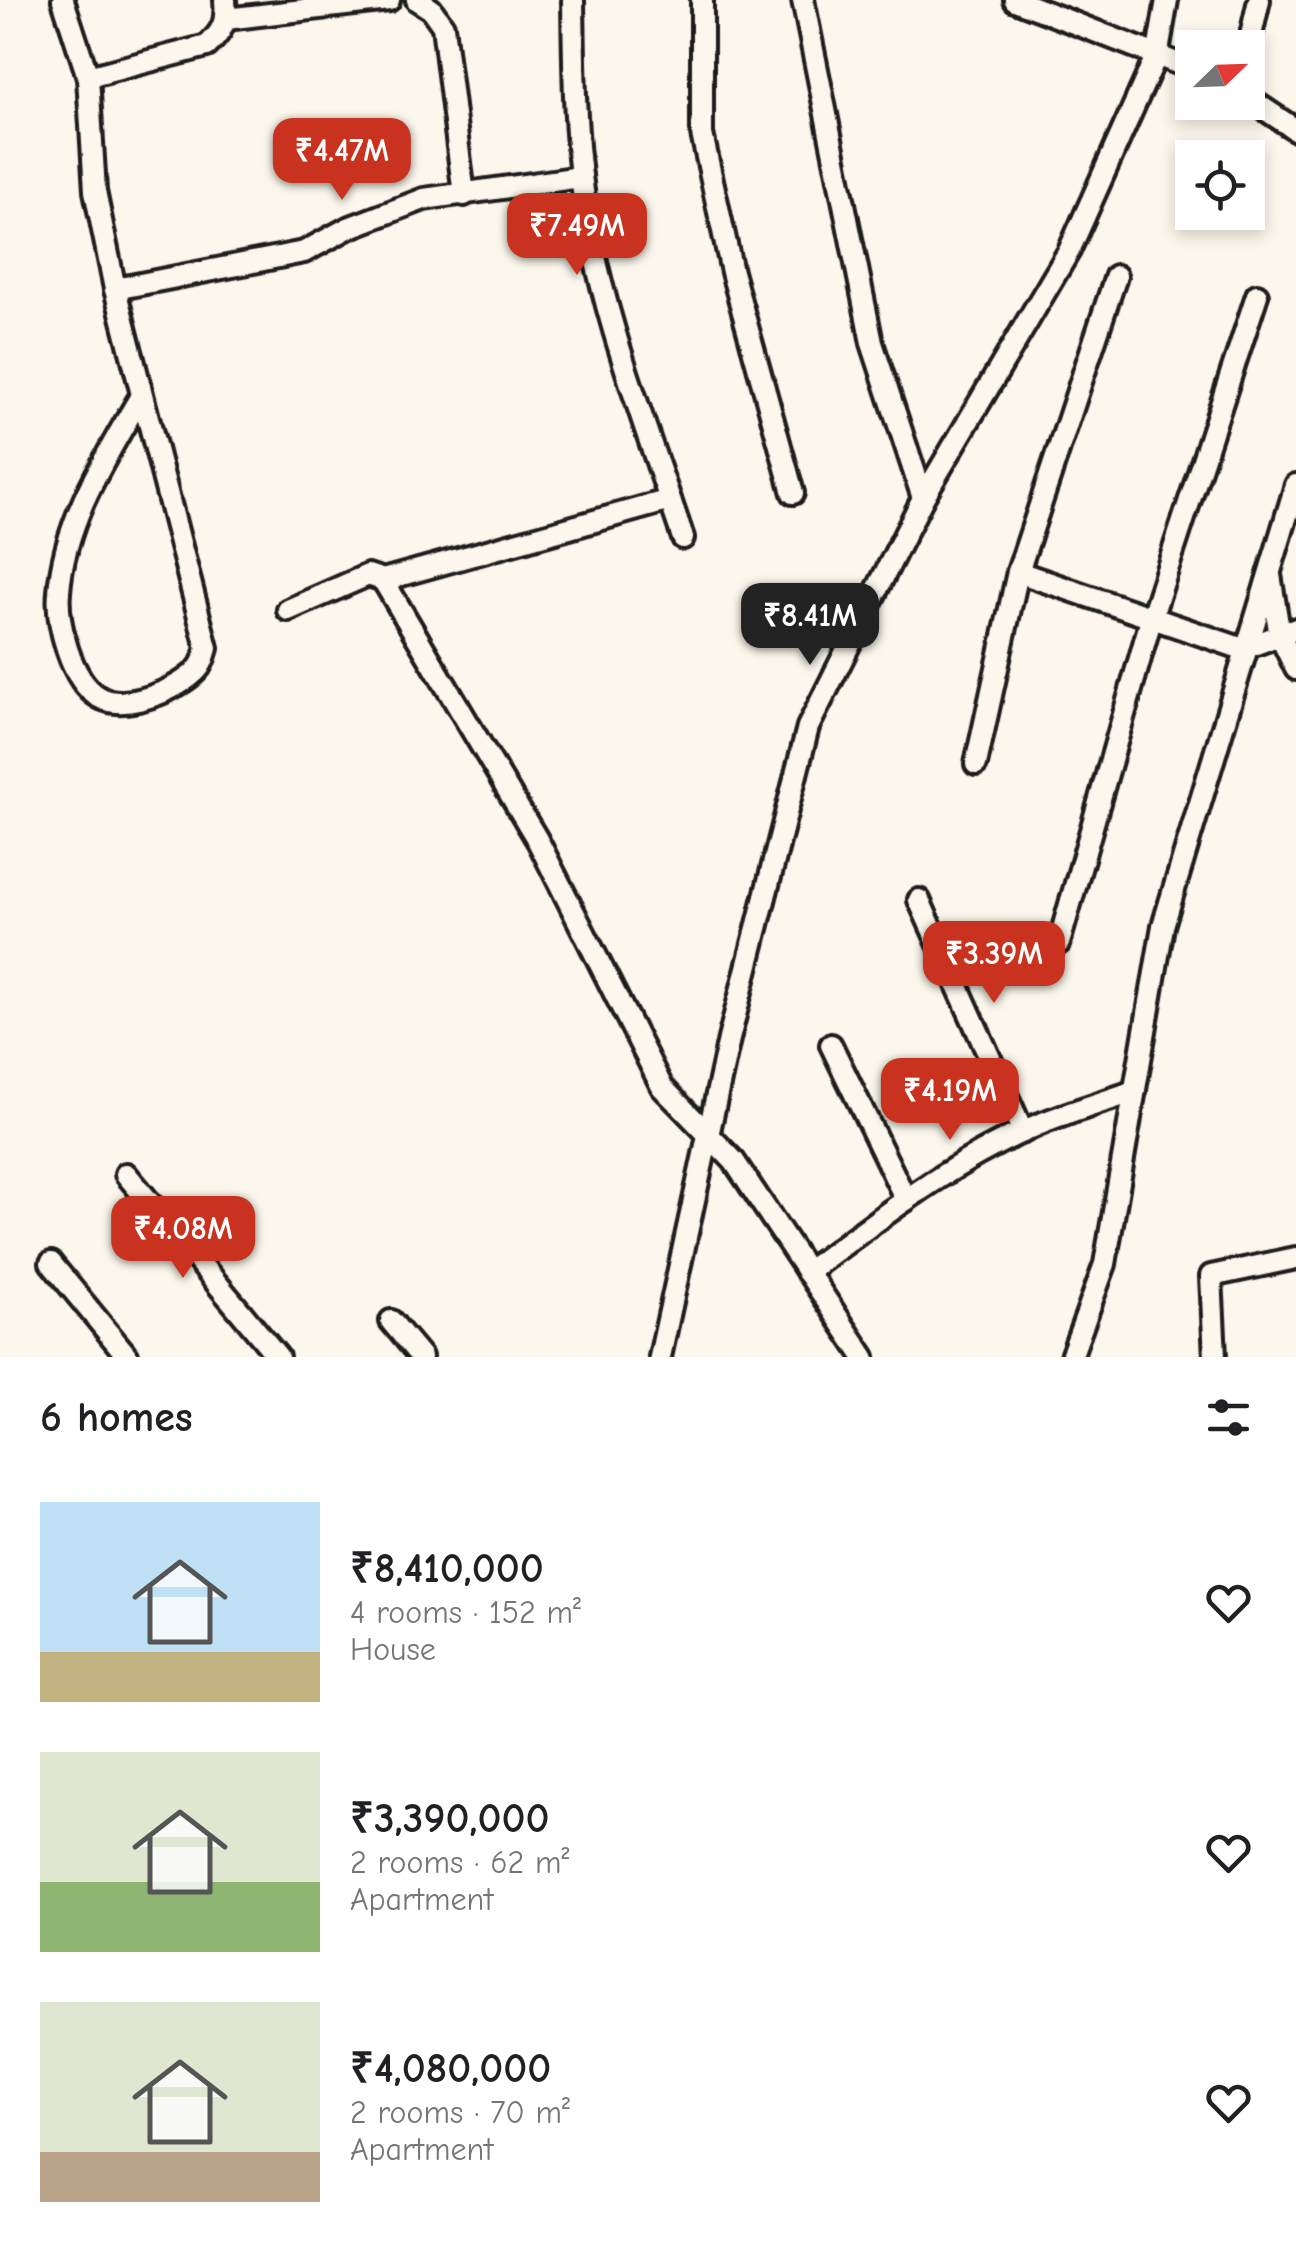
<!DOCTYPE html>
<html lang="en">
<head>
<meta charset="utf-8">
<style>
  :root { --surface:#fff; --page:#f2f2f2; --text:#202124; --muted:#757577; --accent:#c8321e }
  body { margin:0; font-family:"Comic Neue",sans-serif; background:var(--page); color:var(--text); height:100vh; display:flex; flex-direction:column; font-size:38px; white-space:nowrap }
  * { box-sizing:border-box; margin:0 }
  p { font-size:32px; color:var(--muted) }
  .icon { flex:none; width:55px; height:55px; fill:none; stroke:currentColor; stroke-width:2; stroke-linecap:round; stroke-linejoin:round }
  .map { position:relative; height:1357px; overflow:hidden }
  .drawer { display:flex; flex-direction:column; background:var(--surface); flex:1 }
  .drawer>* { flex:none }
  .needle { width:65px; rotate:67deg }
  .tools { position:absolute; left:1175px; top:30px; display:grid; gap:20px }
  .tools a { display:grid; place-items:center; width:90px; height:90px; border-radius:0px; background:var(--surface); box-shadow:0 5px 15px #0003; font-size:50px }
  .price { position:absolute; translate:-50% -85px; padding:0 22px; border-radius:20px; background:var(--accent); color:#fff; font-size:32px; line-height:65px; filter:drop-shadow(0 2px 5px #0008) }
  .price::after { content:''; position:absolute; left:50%; top:60px; width:30px; height:22px; margin-left:-15px; background:inherit; clip-path:polygon(0 0,100% 0,50% 100%) }
  .price.current { background:#222; color:#fff }
  ul { padding:0; list-style:none }
  li { display:flex; align-items:center; gap:30px; height:250px; padding:0 40px }
  li span { display:grid; place-items:center; flex:none; width:280px; height:200px; border-radius:0px; color:#555 }
  li>.icon { margin-inline-start:auto }
  span .icon { width:120px; height:120px; fill:#fffc; stroke-width:1 }
  li b { font-size:42px }
  h2 { display:flex; justify-content:space-between; align-items:center; height:120px; padding:0 40px; font-size:42px }
  .map>svg:first-child { display:block }
  .lines { fill:none; stroke-linecap:round; stroke-linejoin:round }
  .minor-casing { stroke:#1c1c1c; stroke-width:28 }
  .minor { stroke:#fbf7ec; stroke-width:20 }
</style>
</head>
<body>
<div class="map">
<svg width="1296" height="1357" viewBox="0 0 1296 1357">
  <rect width="100%" height="100%" fill="#fbf7ec"/>
  <filter id="ink" filterUnits="userSpaceOnUse"><feTurbulence type="fractalNoise" baseFrequency=".01" numOctaves="2"/><feDisplacementMap in="SourceGraphic" scale="20" xChannelSelector="R" yChannelSelector="G"/><feConvolveMatrix kernelMatrix="1 2 1 2 8 2 1 2 1" color-interpolation-filters="sRGB"/></filter>
  <g filter="url(#ink)">
    <g class="lines">
      <defs>
        <g id="minor">
          <path d="M63,0L88,77L95,191L115,289L207,648C205,655 203,664 198,669C179,690 125,712 99,697C71,681 56,622 59,592C64,520 107,455 142,394"/>
          <polyline points="417,0 431,9 443,26 464,195"/>
          <path d="M573,0C574,64 574,128 583,191C599,309 646,426 683,538"/>
          <polyline points="702,0 702,134 732,272 793,493"/>
          <polyline points="803,0 872,343 923,498"/>
          <polyline points="1015,0 1192,69"/>
          <polyline points="226,19 389,0"/>
          <polyline points="1248,49 1259,0"/>
          <path d="M88,77L207,46C223,31 227,22 225,0"/>
          <polyline points="1248,98 1296,130"/>
          <polyline points="115,289 304,252 348,228 424,199 581,177"/>
          <polyline points="1018,572 1243,649 1296,629"/>
          <polyline points="1270,575 1280,636 1296,669"/>
          <polyline points="383,580 670,500"/>
          <polyline points="288,610 368,575 383,580 538,841 662,1087 734,1161 864,1357"/>
          <polyline points="976,764 1018,572 1116,276"/>
          <polyline points="919,900 1023,1132"/>
          <polyline points="1059,943 1152,616 1257,295"/>
          <polyline points="831,1045 906,1200"/>
          <polyline points="126,1174 278,1357"/>
          <polyline points="51,1263 128,1357"/>
          <path d="M807,1272C879,1219 951,1162 1033,1127C1066,1113 1101,1103 1135,1091"/>
          <polyline points="391,1321 421,1357"/>
          <polyline points="660,1357 729,1039 808,727 923,498 1069,251 1158,52 1167,0"/>
          <polyline points="1071,1357 1105,1264 1163,926 1296,485"/>
          <polyline points="1215,1357 1211,1276 1296,1258"/>
        </g>
      </defs>
      <use href="#minor" class="minor-casing"/>
      <use href="#minor" class="minor"/>
    </g>
  </g>
</svg>
<div class="tools">
<a><svg class="needle" viewBox="-14 -14 28 28"><path d="M0-13l5 13h-10z" fill="#e53935"/><path d="M0 13l5-13h-10z" fill="#757577"/></svg></a>
<a><svg class="icon" aria-label="locate" viewBox="0 0 24 24"><circle cx="12" cy="12" r="6"/><path d="M12 2v4M12 18v4M2 12h4M18 12h4"/></svg></a>
</div>
<b class="price" style="left:342px;top:203px">₹4.47M</b>
<b class="price" style="left:577px;top:278px">₹7.49M</b>
<b class="price current" style="left:810px;top:668px">₹8.41M</b>
<b class="price" style="left:994px;top:1006px">₹3.39M</b>
<b class="price" style="left:950px;top:1143px">₹4.19M</b>
<b class="price" style="left:183px;top:1281px">₹4.08M</b>
</div>
<section class="drawer">
<h2>6 homes<svg class="icon" aria-label="filters" viewBox="0 0 24 24"><path d="M4 7h16M4 17h16"/><circle cx="9" cy="7" r="2"/><circle cx="15" cy="17" r="2"/></svg></h2>
<ul>
<li><span style="background:linear-gradient(#bfe0f5 75%,#c2b280 0)"><svg class="icon" aria-label="home" viewBox="0 0 24 24"><path d="M3 11l9-7 9 7M6 9v11h12V9"/></svg></span><div><b>₹8,410,000</b><p>4 rooms · 152 m²</p><p>House</p></div><svg class="icon" aria-label="heart" viewBox="0 0 24 24"><path d="M12 20l-8-8c-3-5 5-10 8-4 3-6 11-1 8 4z"/></svg></li>
<li><span style="background:linear-gradient(#dfe7d0 65%,#8fb573 0)"><svg class="icon" aria-label="home" viewBox="0 0 24 24"><path d="M3 11l9-7 9 7M6 9v11h12V9"/></svg></span><div><b>₹3,390,000</b><p>2 rooms · 62 m²</p><p>Apartment</p></div><svg class="icon" aria-label="heart" viewBox="0 0 24 24"><path d="M12 20l-8-8c-3-5 5-10 8-4 3-6 11-1 8 4z"/></svg></li>
<li><span style="background:linear-gradient(#dfe7d0 75%,#b9a48a 0)"><svg class="icon" aria-label="home" viewBox="0 0 24 24"><path d="M3 11l9-7 9 7M6 9v11h12V9"/></svg></span><div><b>₹4,080,000</b><p>2 rooms · 70 m²</p><p>Apartment</p></div><svg class="icon" aria-label="heart" viewBox="0 0 24 24"><path d="M12 20l-8-8c-3-5 5-10 8-4 3-6 11-1 8 4z"/></svg></li>
</ul>
</section>
</body>
</html>
